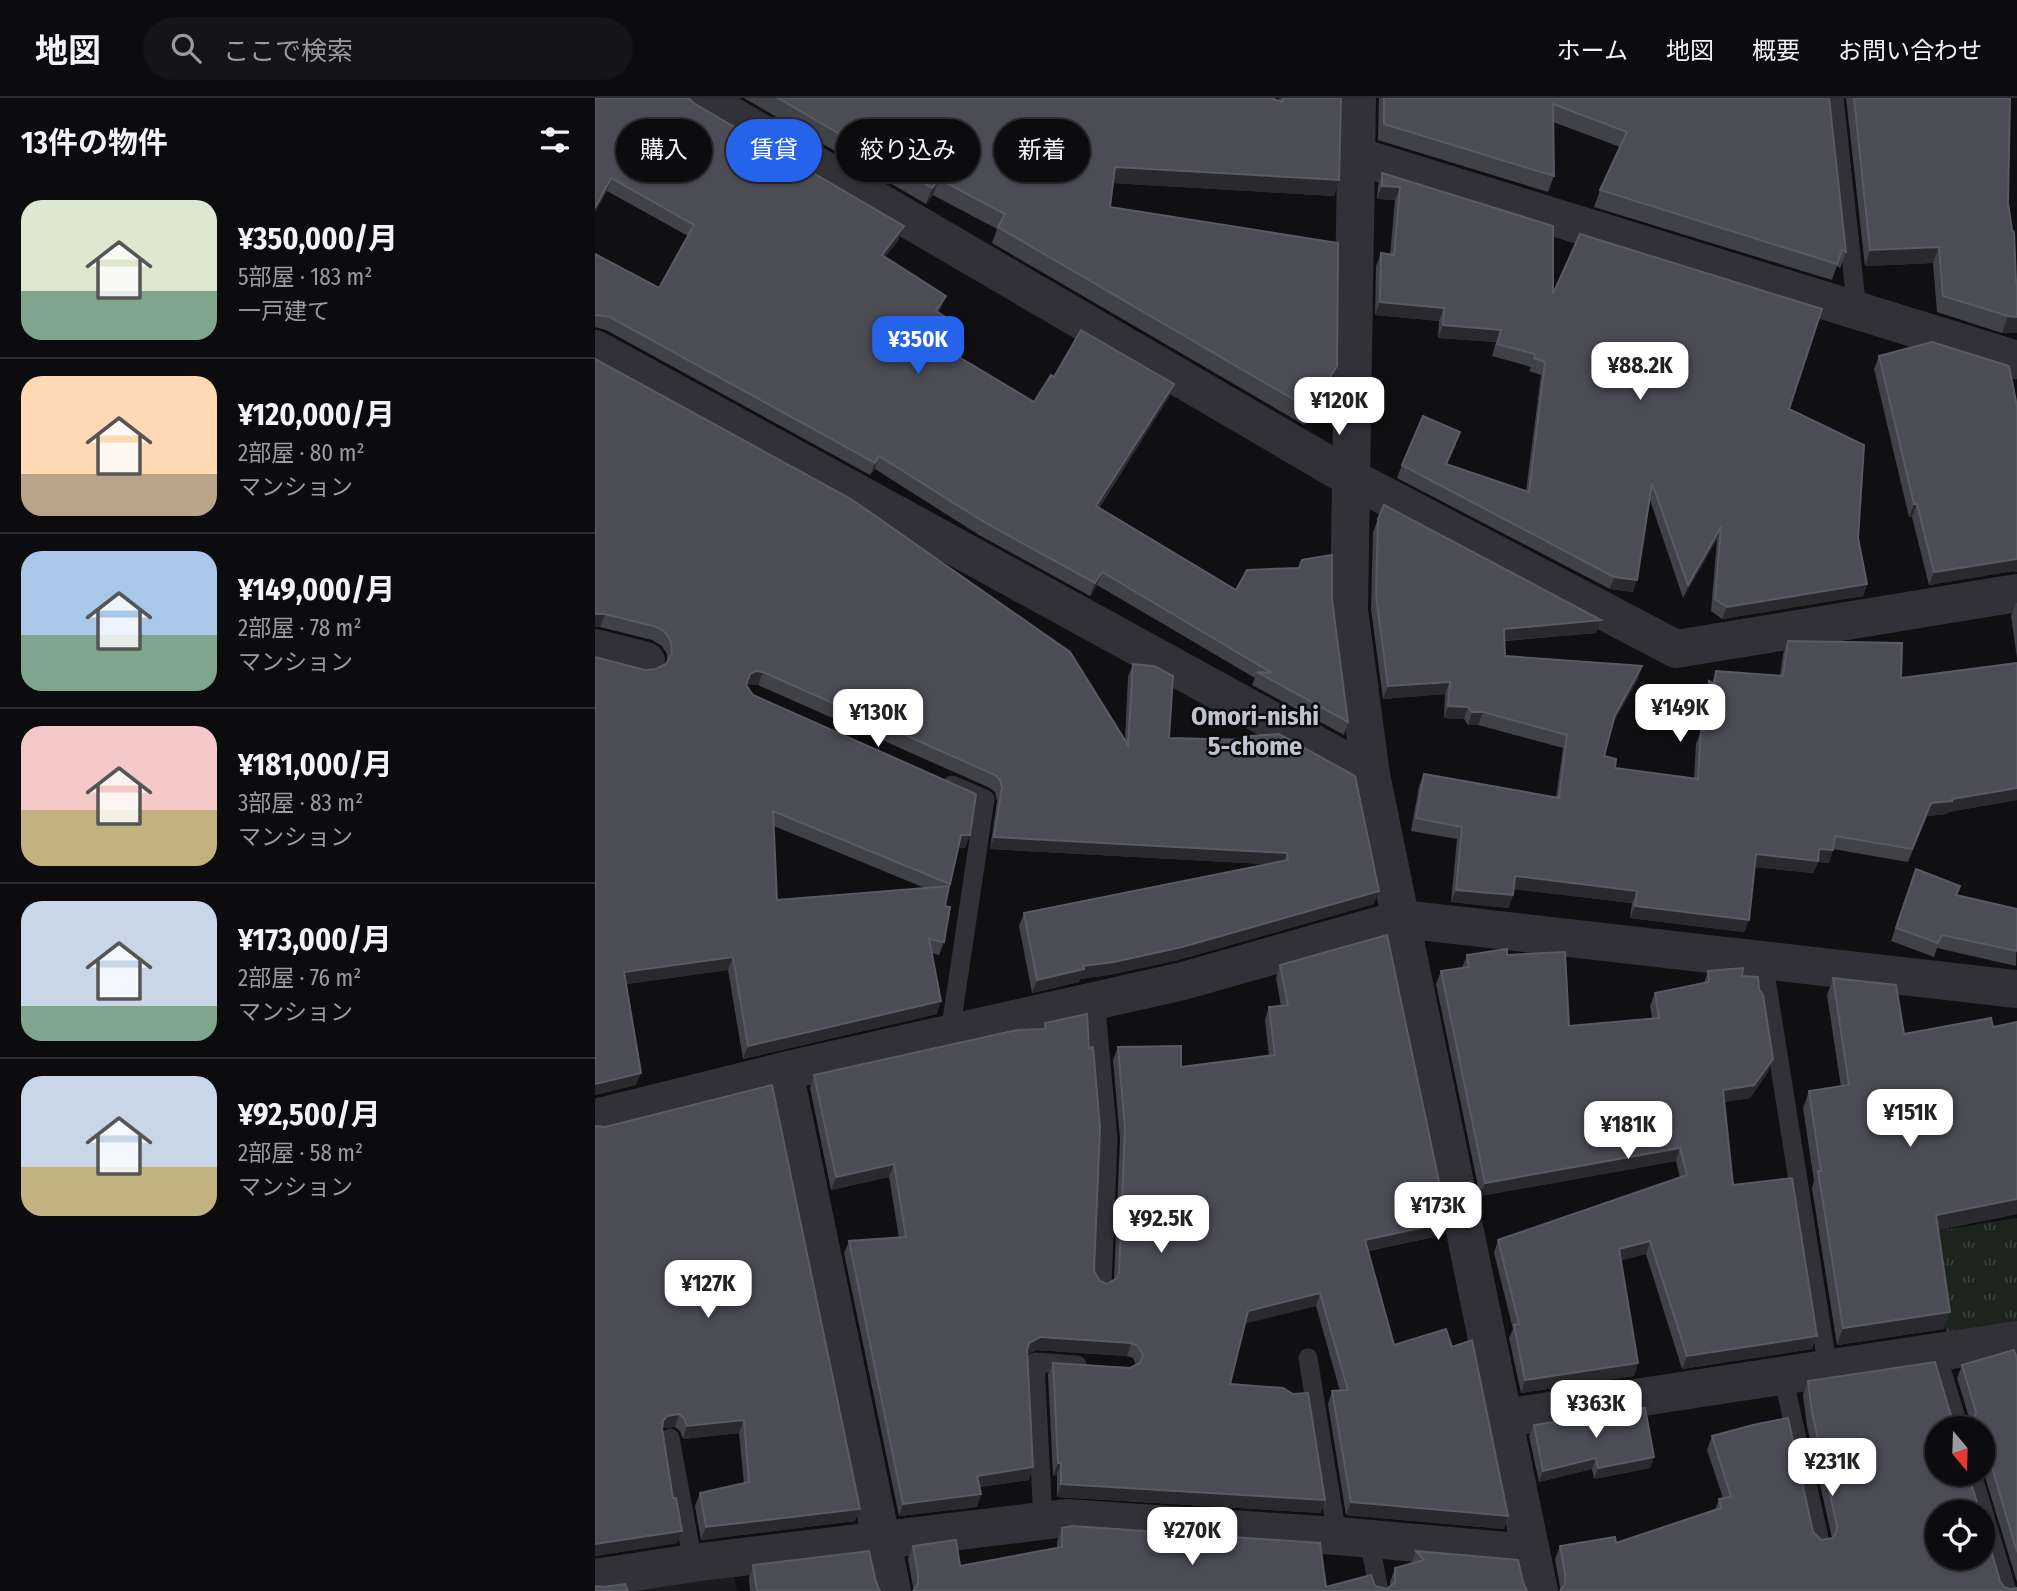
<!DOCTYPE html>
<html lang="ja">
<head>
<meta charset="utf-8">
<style>
  :root { --surface:#0c0c0e; --page:#151517; --text:#f1f3f6; --muted:#9a9b9e; --line:#2c2c2e; --accent:#2563eb }
  body { margin:0; font-family:"Fira Sans Condensed","Noto Sans JP",sans-serif; background:var(--page); color:var(--text); height:100vh; display:flex; flex-direction:column; font-size:26px; white-space:nowrap }
  * { box-sizing:border-box; margin:0 }
  p { font-size:23px; color:var(--muted) }
  .icon { flex:none; width:38px; height:38px; fill:none; stroke:currentColor; stroke-width:2; stroke-linecap:round; stroke-linejoin:round }
  .map { position:relative; flex:1; overflow:hidden }
  .panel { display:flex; flex-direction:column; background:var(--surface); width:595px }
  .panel>* { flex:none }
  .top-card { position:absolute; left:21px; top:21px; width:665px; height:63px; display:flex; gap:14px }
  .needle { width:46px; rotate:161deg }
  .fabs { position:absolute; left:1330px; top:1318px; display:grid; gap:14px }
  .fabs a { display:grid; place-items:center; width:70px; height:70px; border-radius:50%; background:var(--surface); box-shadow:0 2px 5px #0004,0 0 0 2px var(--line); font-size:35px }
  .price { position:absolute; translate:-50% -60px; padding:0 16px; border-radius:14px; background:#fff; color:#222; font-size:23px; line-height:46px; filter:drop-shadow(0 2px 4px #0008) }
  .price::after { content:''; position:absolute; left:50%; top:42px; width:21px; height:16px; margin-left:-10px; background:inherit; clip-path:polygon(0 0,100% 0,50% 100%) }
  .price.selected { background:var(--accent); color:#fff }
  ul { padding:0; list-style:none }
  li { display:flex; align-items:center; gap:21px; height:175px; padding:0 21px }
  li+li { border-top:2px solid var(--line) }
  li span { display:grid; place-items:center; flex:none; width:196px; height:140px; border-radius:21px; color:#555 }
  li>.icon { margin-inline-start:auto }
  span .icon { width:84px; height:84px; fill:#fffc; stroke-width:1 }
  li b { font-size:30px }
  h2 { display:flex; justify-content:space-between; align-items:center; height:84px; padding:0 21px; font-size:30px }
  .pill { padding:0 24px; border-radius:32px; background:var(--surface); box-shadow:0 2px 5px #0004,0 0 0 2px var(--line); font-size:24px; line-height:63px }
  .pill.selected { background:var(--accent); color:#fff }
  header { display:flex; align-items:center; gap:42px; box-sizing:border-box; height:98px; padding:0 35px; background:var(--surface); border-bottom:2px solid var(--line) }
  header strong { font-size:33px }
  nav { display:flex; gap:38px; margin-inline-start:auto; font-size:24px }
  .search { width:490px; height:63px; background:var(--page); display:flex; align-items:center; gap:18px; box-sizing:border-box; padding:0 24px; border-radius:38px; color:var(--muted); font-size:26px }
  main { display:flex; flex:1; min-height:0 }
  .map>svg:first-child { display:block }
  .built { fill:#1c1c1f }
  .grass { fill:url(#grass-tufts) }
  .lines { fill:none; stroke-linecap:round; stroke-linejoin:round }
  .service { stroke:#313137; stroke-width:19 }
  .minor { stroke:#313137; stroke-width:38 }
  .wall { fill:#414148; fill-rule:evenodd }
  .shaded-wall { fill:#29292e }
  .building { fill:#4b4c54; stroke:#595a63; stroke-width:2 }
  .labels { text-anchor:middle; dominant-baseline:central; stroke-width:5; stroke-linejoin:round; paint-order:stroke }
  .neighbourhood-label { font-size:26px; font-weight:bold; fill:#c1c4cf; stroke:#0b0b0c }
</style>
</head>
<body>
<header>
<strong>地図</strong>
<div class="search"><svg class="icon" aria-label="search" viewBox="0 0 24 24"><circle cx="10" cy="10" r="6"/><path d="M15 15l6 6"/></svg>ここで検索</div>
<nav><a>ホーム</a><a>地図</a><a>概要</a><a>お問い合わせ</a></nav>
</header>
<main>
<section class="panel">
<h2>13件の物件<svg class="icon" aria-label="filters" viewBox="0 0 24 24"><path d="M4 7h16M4 17h16"/><circle cx="9" cy="7" r="2"/><circle cx="15" cy="17" r="2"/></svg></h2>
<ul>
<li><span style="background:linear-gradient(#dfe7d0 65%,#7fa58c 0)"><svg class="icon" aria-label="home" viewBox="0 0 24 24"><path d="M3 11l9-7 9 7M6 9v11h12V9"/></svg></span><div><b>¥350,000/月</b><p>5部屋 · 183 m²</p><p>一戸建て</p></div></li>
<li><span style="background:linear-gradient(#ffd9b3 70%,#b9a48a 0)"><svg class="icon" aria-label="home" viewBox="0 0 24 24"><path d="M3 11l9-7 9 7M6 9v11h12V9"/></svg></span><div><b>¥120,000/月</b><p>2部屋 · 80 m²</p><p>マンション</p></div></li>
<li><span style="background:linear-gradient(#a9c7e8 60%,#7fa58c 0)"><svg class="icon" aria-label="home" viewBox="0 0 24 24"><path d="M3 11l9-7 9 7M6 9v11h12V9"/></svg></span><div><b>¥149,000/月</b><p>2部屋 · 78 m²</p><p>マンション</p></div></li>
<li><span style="background:linear-gradient(#f6c9c9 60%,#c2b280 0)"><svg class="icon" aria-label="home" viewBox="0 0 24 24"><path d="M3 11l9-7 9 7M6 9v11h12V9"/></svg></span><div><b>¥181,000/月</b><p>3部屋 · 83 m²</p><p>マンション</p></div></li>
<li><span style="background:linear-gradient(#c9d6e8 75%,#7fa58c 0)"><svg class="icon" aria-label="home" viewBox="0 0 24 24"><path d="M3 11l9-7 9 7M6 9v11h12V9"/></svg></span><div><b>¥173,000/月</b><p>2部屋 · 76 m²</p><p>マンション</p></div></li>
<li><span style="background:linear-gradient(#c9d6e8 65%,#c2b280 0)"><svg class="icon" aria-label="home" viewBox="0 0 24 24"><path d="M3 11l9-7 9 7M6 9v11h12V9"/></svg></span><div><b>¥92,500/月</b><p>2部屋 · 58 m²</p><p>マンション</p></div></li>
</ul>
</section>
<div class="map">
<svg width="1422" height="1493" viewBox="0 0 1422 1493">
  <defs>
    <pattern id="grass-tufts" width="24" height="20" patternUnits="userSpaceOnUse" patternTransform="scale(1.75)"><rect width="24" height="20" fill="#1c241d"/><path d="M3 7l-1-3M5 7V3M7 7l1-3M15 17l-1-3M17 17v-4M19 17l1-3" fill="none" stroke="#3a413b"/></pattern>
  </defs>
  <rect width="100%" height="100%" fill="#101012"/>
  <polygon class="built" points="138,1473 142,1493 33,1493"/>
  <polygon class="grass" points="1422,1120 1422,1226 1352,1238 1335,1134"/>
  <g class="lines">
    <g class="service">
      <polyline points="1239,0 1262,213"/>
      <polyline points="1168,862 1233,1271"/>
      <polyline points="500,901 513,1041 507,1186"/>
      <polyline points="355,935 390,701 357,687"/>
      <polyline points="1341,1254 1364,1330"/>
      <polyline points="713,1260 742,1438"/>
      <polyline points="1188,1278 1225,1444"/>
      <polyline points="75,1340 98,1465"/>
      <polyline points="1377,1376 1412,1493"/>
      <polyline points="448,1423 440,1264 482,1267"/>
      <polyline points="774,1441 784,1493"/>
    </g>
    <g class="minor">
      <polyline points="106,0 756,380 1081,551 1422,495"/>
      <polyline points="762,0 754,512 776,677 944,1493"/>
      <polyline points="761,58 1422,262"/>
      <polyline points="0,251 776,677"/>
      <polyline points="0,550 51,563"/>
      <polyline points="189,973 297,1493"/>
      <polyline points="0,1020 189,973 588,883 807,821 1422,891"/>
      <polyline points="909,1320 1422,1242"/>
      <polyline points="0,1480 98,1465 471,1420 742,1438 936,1455"/>
    </g>
  </g>
  <g class="wall">
    <polygon points="0,0 100,6 304,141 290,159 346,210 343,215 363,227 359,240 351,252 439,304 459,279 574,299 504,410 641,492 737,502 753,624 749,637 657,587 660,580 502,487 495,498 384,437 280,371 275,377 11,232 0,229 0,156 64,190 93,138 12,93 0,114"/>
    <polygon points="149,0 676,0 684,3 684,0 746,0 744,82 739,98 518,85 515,109 736,284 709,327 397,145 402,131 338,97 331,106"/>
    <polygon points="784,0 1234,0 1251,154 1245,170 1242,168 1237,182 999,109 1005,92 1025,49 958,24 959,78 953,94 783,42"/>
    <polygon points="1251,0 1415,0 1413,105 1422,235 1407,235 1342,214 1338,165 1270,168"/>
    <polygon points="787,75 958,196 1194,311 1263,440 1272,486 1268,498 1127,521 1116,513 1122,441 1088,500 1055,402 1038,494 1015,491 802,380 807,367 861,347 852,366 931,393 946,277 934,273 936,269 897,258 901,244 843,240 844,223 780,217 781,168 786,155 795,157 800,102 782,101 783,88"/>
    <polygon points="1284,258 1422,308 1422,474 1418,473 1334,487 1317,419 1314,419 1279,271"/>
    <path d="M0,261L530,641L533,579L538,566L574,640L655,642L656,638L779,806L583,862L514,877L485,881L484,884L437,895L424,828L429,815L671,766L395,751L402,703L400,694L395,690L163,587L156,586L151,588L158,597L375,737L370,750H363L350,808L349,844L344,857L337,855L342,916L148,961L133,872L31,886L41,987L0,997V559L50,572L61,571L71,566L72,564V556L67,548L57,542L5,529H0ZM179,728L330,790L182,802Z"/>
    <polygon points="783,421 1001,535 910,543 910,558 1043,581 1018,625 1009,658 1020,670 1099,680 1101,646 1106,633 1109,596 1114,583 1117,585 1121,573 1185,578 1188,556 1193,543 1306,580 1422,565 1422,702 1353,714 1352,716 1332,718 1313,764 1238,751 1234,765 1223,764 1218,775 1160,769 1154,822 1149,834 1035,820 1037,805 919,791 918,797 913,810 856,804 862,741 816,733 824,688 829,676 961,700 968,650 883,627 873,627 869,621 849,620 850,596 788,601 776,511 778,434"/>
    <polygon points="1421,505 1422,505 1422,560 1416,518"/>
    <polygon points="1321,771 1361,797 1422,811 1421,868 1342,850 1339,859 1296,843"/>
    <polygon points="872,857 912,857 974,928 1057,920 1055,908 1060,895 1109,885 1113,873 1147,878 1164,891 1173,974 1155,1000 1129,1004 1138,1087 1217,1251 1087,1271 1051,1156 1026,1162 1043,1265 1039,1278 926,1295 914,1240 918,1231 899,1155 903,1142 1085,1080 1081,1063 885,1098 841,886 846,873 867,870"/>
    <polygon points="685,867 846,1093 844,1101 844,1138 773,1153 799,1247 913,1418 909,1431 751,1417 733,1306 737,1293 745,1293 721,1208 650,1225 635,1286 726,1415 462,1399 462,1377 458,1378 453,1277 458,1265 535,1270 541,1267 538,1260 532,1258 441,1252 433,1256 438,1369 434,1382 385,1389 386,1396 382,1409 304,1418 249,1155 254,1143 304,1140 294,1079 236,1092 215,990 219,977 448,931 450,925 499,1173 505,1183 512,1186 519,1182 525,1041 518,962 523,949 586,969 674,958 670,922 674,909 686,908 681,880"/>
    <polygon points="1238,880 1309,936 1422,1116 1343,1132 1349,1231 1242,1247 1217,1090 1219,1083 1208,1010 1214,993 1246,989 1232,897"/>
    <polygon points="0,1028 260,1423 106,1442 100,1408 105,1395 149,1386 144,1335 88,1341 85,1333 80,1329 68,1330 78,1400 87,1433 82,1445 0,1458"/>
    <polygon points="1422,1260 1422,1484 1388,1372 1388,1330 1342,1330 1405,1483 1409,1489 1422,1493 965,1493 965,1489 960,1461 965,1448 1021,1445 1120,1412 1124,1401 1128,1400 1112,1352 1117,1338 1226,1442 1237,1440 1212,1328 1208,1297 1213,1283 1357,1321 1366,1328 1372,1328 1376,1326 1362,1280 1367,1267"/>
    <polygon points="939,1327 1059,1359 1055,1370 999,1381 997,1371 944,1384 934,1338"/>
    <polygon points="467,1430 731,1489 780,1488 792,1491 795,1489 795,1484 800,1470 816,1466 821,1453 928,1484 932,1493 318,1493 318,1489 313,1461 318,1448 365,1468 462,1450 462,1443"/>
    <polygon points="158,1467 281,1484 285,1493 155,1493 154,1480"/>
  </g>
  <g class="shaded-wall">
    <polygon points="520,69 744,82 739,98 514,85"/>
    <polygon points="16,80 12,93 0,114 0,110"/>
    <polygon points="344,81 338,97 331,106 337,90"/>
    <polygon points="787,88 805,89 800,102 782,101"/>
    <polygon points="309,128 304,141 282,169 287,157"/>
    <polygon points="1344,149 1338,165 1270,168 1275,152"/>
    <polygon points="351,198 346,210 336,226 341,213"/>
    <polygon points="785,204 849,210 844,223 780,217"/>
    <polygon points="1413,218 1422,219 1422,235 1407,235"/>
    <polygon points="363,227 359,240 344,263 349,250"/>
    <polygon points="848,227 906,232 901,244 843,240"/>
    <polygon points="742,268 736,284 709,327 715,311"/>
    <polygon points="579,286 574,299 496,421 501,408"/>
    <polygon points="284,358 280,371 275,377 280,365"/>
    <polygon points="1319,406 1322,406 1317,419 1314,419"/>
    <polygon points="1126,429 1122,441 1088,500 1093,487"/>
    <polygon points="1422,461 1422,474 1418,473 1334,487 1339,474"/>
    <polygon points="507,474 502,487 495,498 500,485"/>
    <polygon points="1019,479 1042,482 1038,494 1015,491"/>
    <polygon points="1272,486 1268,498 1127,521 1132,509"/>
    <polygon points="0,516 10,516 5,529 0,529"/>
    <polygon points="1006,522 1001,535 905,543 909,531"/>
    <polygon points="1047,568 1043,581 1015,630 1020,617"/>
    <polygon points="161,573 168,574 163,587 156,586 150,589 155,576"/>
    <polygon points="855,584 850,596 788,601 793,588"/>
    <polygon points="853,608 873,609 869,621 849,620"/>
    <polygon points="877,614 888,614 883,627 873,627"/>
    <polygon points="1422,690 1422,702 1353,714 1352,716 1332,718 1313,764 1336,705"/>
    <polygon points="366,737 375,737 370,750 362,750"/>
    <polygon points="399,739 692,755 688,767 395,751"/>
    <polygon points="1224,751 1238,752 1234,765 1223,764 1218,775 1157,769 1161,756"/>
    <polygon points="920,778 1042,793 1037,805 915,791"/>
    <polygon points="861,792 918,797 913,810 856,804"/>
    <polygon points="784,793 779,806 583,862 514,877 485,881 484,884 437,895 442,882 488,868"/>
    <polygon points="1040,808 1154,822 1149,834 1035,820"/>
    <polygon points="138,859 133,872 25,887 29,874"/>
    <polygon points="346,903 342,916 148,961 153,948"/>
    <polygon points="1178,961 1173,974 1155,1000 1123,1005 1128,992"/>
    <polygon points="46,975 41,987 0,997 0,986"/>
    <polygon points="1085,1050 1081,1063 885,1098 890,1085"/>
    <polygon points="299,1066 294,1079 236,1092 241,1079"/>
    <polygon points="1422,1101 1422,1116 1335,1134 1341,1117"/>
    <polygon points="848,1125 844,1138 765,1154 770,1142"/>
    <polygon points="1055,1143 1051,1156 1019,1164 1024,1151"/>
    <polygon points="725,1195 721,1208 649,1226 653,1213"/>
    <polygon points="1355,1214 1349,1231 1242,1247 1248,1230"/>
    <polygon points="1222,1238 1217,1251 1087,1271 1092,1258"/>
    <polygon points="445,1239 536,1245 532,1258 441,1252 430,1257 434,1245"/>
    <polygon points="1043,1265 1039,1278 926,1295 930,1282"/>
    <polygon points="84,1316 80,1329 68,1330 68,1323 72,1318"/>
    <polygon points="149,1322 144,1335 88,1341 92,1328"/>
    <polygon points="1059,1359 1055,1370 999,1381 1003,1370"/>
    <polygon points="1001,1360 997,1371 944,1384 948,1373"/>
    <polygon points="463,1365 466,1365 462,1377 458,1378"/>
    <polygon points="438,1369 434,1382 377,1390 382,1378"/>
    <polygon points="466,1386 730,1402 726,1415 462,1399"/>
    <polygon points="386,1396 382,1409 304,1418 308,1406"/>
    <polygon points="756,1404 913,1418 909,1431 751,1417"/>
    <polygon points="265,1411 260,1423 106,1442 111,1429"/>
    <polygon points="87,1433 82,1445 0,1458 0,1446"/>
  </g>
  <g class="building">
    <polygon points="0,0 93,0 100,6 309,128 287,157 351,198 341,213 363,227 349,250 439,304 456,277 459,279 486,232 579,286 501,408 641,492 652,472 704,470 707,462 737,457 737,502 753,624 662,574 677,575 507,474 500,485 389,424 284,358 280,365 15,219 3,217 0,218 0,156 64,190 99,127 16,80 0,110"/>
    <polygon points="183,0 676,0 687,4 688,0 746,0 744,82 520,69 515,109 743,145 742,268 715,311 403,129 410,116 344,81 337,90"/>
    <polygon points="789,0 1234,0 1251,154 1247,152 1242,166 1005,92 1032,34 958,6 959,78 789,26"/>
    <polygon points="1259,0 1415,0 1413,105 1417,132 1419,134 1421,183 1422,183 1422,219 1413,218 1348,198 1344,149 1275,152"/>
    <polygon points="787,75 958,128 958,196 985,136 1227,211 1194,311 1269,347 1263,440 1272,486 1132,509 1120,501 1126,429 1093,487 1057,385 1042,482 1019,479 807,367 828,318 865,334 851,366 934,394 950,264 939,260 940,256 902,246 906,232 848,227 849,210 785,204 786,155 799,157 805,89 787,88"/>
    <polygon points="1337,244 1414,268 1422,308 1422,461 1339,474 1322,406 1319,406 1284,258"/>
    <polygon points="0,261 256,401 475,554 533,647 538,566 559,568 578,578 574,640 656,642 656,638 684,636 760,678 784,793 587,849 519,864 488,868 489,871 442,882 429,815 693,762 692,755 399,739 407,690 405,682 400,677 168,574 161,573 155,576 151,587 158,597 381,696 375,737 366,737 355,786 178,713 182,802 354,788 350,808 355,809 349,844 334,841 346,903 153,948 138,859 29,874 46,975 0,986 0,559 50,572 61,571 71,566 77,555 76,544 71,535 62,529 10,516 0,516"/>
    <polygon points="789,407 1006,522 909,531 910,558 1047,568 1020,617 1009,658 1021,661 1020,670 1103,681 1106,633 1110,633 1114,583 1119,586 1121,573 1188,578 1193,543 1307,545 1306,580 1422,565 1422,690 1357,701 1357,703 1336,705 1317,751 1240,738 1238,752 1224,751 1223,763 1161,756 1154,822 1040,808 1042,793 920,778 918,797 861,792 867,729 821,720 829,676 964,700 972,637 888,614 877,614 873,609 853,608 855,584 793,588 781,498 783,421"/>
    <polygon points="1321,771 1365,788 1361,797 1422,811 1422,853 1347,837 1343,845 1301,830"/>
    <polygon points="792,837 846,1093 842,1094 848,1125 770,1142 799,1247 851,1231 857,1249 877,1242 913,1418 756,1404 737,1293 753,1292 725,1195 653,1213 635,1286 688,1290 698,1296 713,1295 730,1402 466,1386 466,1365 463,1365 458,1265 535,1270 545,1265 548,1257 543,1248 536,1245 445,1239 434,1245 432,1252 438,1369 382,1378 386,1396 308,1406 254,1143 311,1139 299,1066 241,1079 219,977 422,932 451,931 450,925 492,916 494,950 498,949 505,1029 499,1173 505,1183 512,1186 522,1180 524,1174 530,1029 523,949 586,948 586,969 680,957 674,909 693,907 685,867"/>
    <polygon points="912,851 912,857 970,854 974,928 1064,920 1060,895 1114,884 1113,873 1148,870 1147,878 1163,879 1164,891 1168,897 1178,961 1159,987 1128,992 1138,1087 1197,1080 1222,1238 1092,1258 1055,1143 1024,1151 1043,1265 930,1282 919,1227 924,1226 903,1142 1092,1077 1085,1050 890,1085 846,873 874,869 872,857"/>
    <polygon points="1238,880 1301,887 1309,936 1396,920 1398,929 1422,924 1422,1101 1341,1117 1355,1214 1248,1230 1223,1073 1226,1073 1214,993 1254,987"/>
    <polygon points="177,987 265,1411 111,1429 105,1395 154,1384 149,1322 92,1328 89,1320 84,1316 72,1318 68,1323 67,1331 78,1400 81,1400 87,1433 0,1446 0,1028 10,1029"/>
    <polygon points="1419,1252 1422,1260 1422,1454 1394,1359 1388,1353 1388,1330 1342,1330 1342,1376 1373,1376 1385,1414 1342,1414 1342,1460 1388,1460 1388,1425 1405,1483 1409,1489 1415,1491 1422,1490 1422,1493 965,1493 970,1486 970,1475 965,1448 1020,1439 1021,1445 1126,1410 1124,1401 1136,1399 1117,1338 1158,1327 1193,1320 1218,1434 1226,1442 1238,1440 1241,1435 1242,1428 1217,1314 1213,1283 1340,1264 1357,1321 1366,1328 1372,1328 1378,1324 1381,1314 1367,1267"/>
    <polygon points="1050,1310 1059,1359 1003,1370 1001,1360 948,1373 939,1327"/>
    <polygon points="477,1428 725,1445 731,1489 776,1477 780,1488 792,1491 800,1484 800,1470 829,1462 821,1453 923,1462 928,1484 932,1493 318,1493 323,1486 323,1475 318,1448 361,1442 365,1468 467,1449 467,1430"/>
    <polygon points="274,1453 281,1484 285,1493 162,1493 158,1467"/>
    <polygon points="30,1486 33,1493 0,1493 0,1488 8,1489"/>
  </g>
  <g class="labels">
    <g class="neighbourhood-label">
      <text x="660" y="618">Omori-nishi<tspan x="660" dy="30">5-chome</tspan></text>
    </g>
  </g>
</svg>
<div class="fabs">
<a><svg class="needle" viewBox="-14 -14 28 28"><path d="M0-13l5 13h-10z" fill="#e53935"/><path d="M0 13l5-13h-10z" fill="#9a9b9e"/></svg></a>
<a><svg class="icon" aria-label="locate" viewBox="0 0 24 24"><circle cx="12" cy="12" r="6"/><path d="M12 2v4M12 18v4M2 12h4M18 12h4"/></svg></a>
</div>
<b class="price selected" style="left:323px;top:278px">¥350K</b>
<b class="price" style="left:1045px;top:304px">¥88.2K</b>
<b class="price" style="left:744px;top:339px">¥120K</b>
<b class="price" style="left:1085px;top:646px">¥149K</b>
<b class="price" style="left:283px;top:651px">¥130K</b>
<b class="price" style="left:1315px;top:1051px">¥151K</b>
<b class="price" style="left:1033px;top:1063px">¥181K</b>
<b class="price" style="left:843px;top:1144px">¥173K</b>
<b class="price" style="left:566px;top:1157px">¥92.5K</b>
<b class="price" style="left:113px;top:1222px">¥127K</b>
<b class="price" style="left:1001px;top:1342px">¥363K</b>
<b class="price" style="left:1237px;top:1400px">¥231K</b>
<b class="price" style="left:597px;top:1469px">¥270K</b>
<div class="top-card">
<a class="pill">購入</a>
<a class="pill selected">賃貸</a>
<a class="pill">絞り込み</a>
<a class="pill">新着</a>
</div>
</div>
</main>
</body>
</html>
